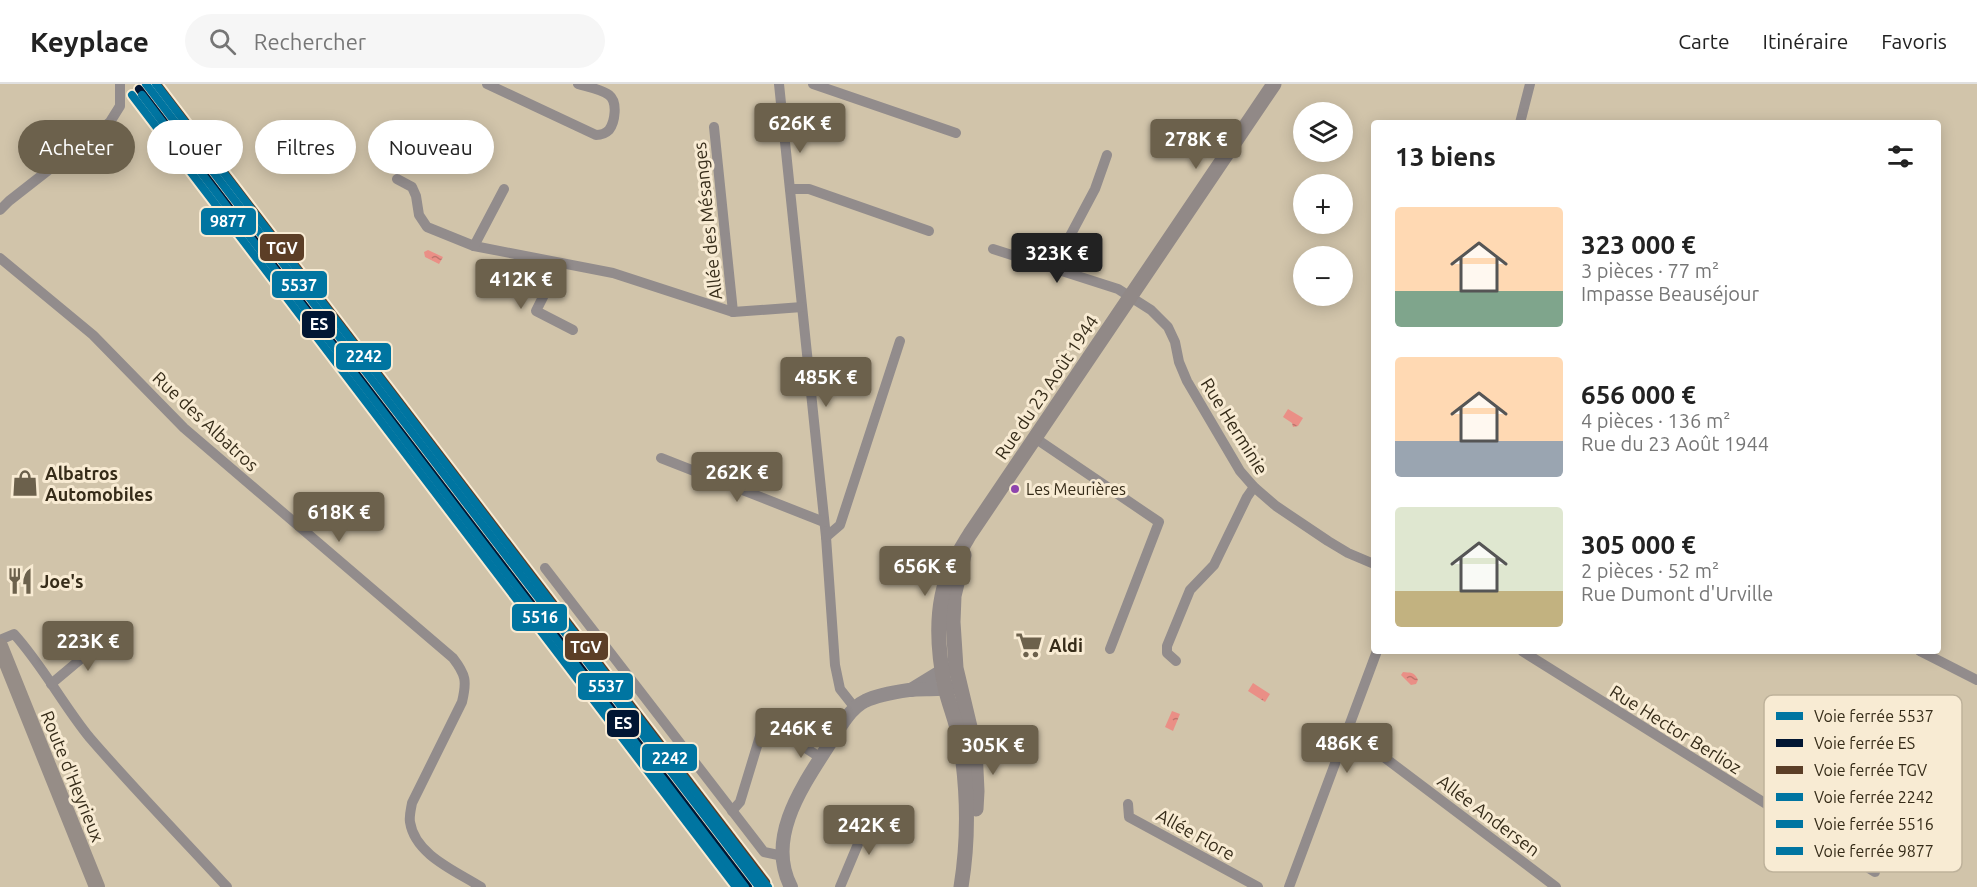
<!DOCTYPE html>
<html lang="fr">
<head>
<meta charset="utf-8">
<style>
  :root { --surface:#fff; --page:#f6f6f6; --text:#222; --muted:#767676; --line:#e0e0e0; --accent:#6c614c }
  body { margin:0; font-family:Ubuntu,sans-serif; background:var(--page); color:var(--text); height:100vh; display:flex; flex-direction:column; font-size:22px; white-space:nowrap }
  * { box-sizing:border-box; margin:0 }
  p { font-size:20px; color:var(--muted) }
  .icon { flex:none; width:33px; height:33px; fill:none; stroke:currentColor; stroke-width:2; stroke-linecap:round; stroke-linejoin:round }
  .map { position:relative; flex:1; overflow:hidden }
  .sheet { position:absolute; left:1371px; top:36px; width:570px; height:534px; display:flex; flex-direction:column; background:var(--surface); border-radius:6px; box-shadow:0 3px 15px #0003 }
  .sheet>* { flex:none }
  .hud { position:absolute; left:18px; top:36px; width:570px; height:54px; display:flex; gap:12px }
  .buttons { position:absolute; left:1293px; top:18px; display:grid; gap:12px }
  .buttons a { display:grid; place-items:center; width:60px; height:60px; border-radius:50%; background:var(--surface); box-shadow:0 3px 15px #0003; font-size:30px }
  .price { position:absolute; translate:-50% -51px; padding:0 14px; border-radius:6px; background:var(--accent); color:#fff; font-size:20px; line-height:39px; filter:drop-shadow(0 2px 3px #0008) }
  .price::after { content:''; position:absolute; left:50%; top:36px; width:18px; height:14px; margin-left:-9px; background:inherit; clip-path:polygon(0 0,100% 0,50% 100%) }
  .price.active { background:#222; color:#fff }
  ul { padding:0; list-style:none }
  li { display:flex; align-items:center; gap:18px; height:150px; padding:0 24px }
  li span { display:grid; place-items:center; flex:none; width:168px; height:120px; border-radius:6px; color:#555 }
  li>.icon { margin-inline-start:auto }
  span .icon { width:72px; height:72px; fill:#fffc; stroke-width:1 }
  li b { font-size:26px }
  h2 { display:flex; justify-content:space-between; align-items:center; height:72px; padding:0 24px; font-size:26px }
  .chip { padding:0 21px; border-radius:27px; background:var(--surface); box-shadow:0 3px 15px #0003; font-size:21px; line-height:54px }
  .chip.active { background:var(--accent); color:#fff }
  header { display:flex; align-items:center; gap:36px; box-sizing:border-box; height:84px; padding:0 30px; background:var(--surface); border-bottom:2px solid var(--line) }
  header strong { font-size:28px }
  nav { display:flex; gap:33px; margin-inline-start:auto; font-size:21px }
  .search { width:420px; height:54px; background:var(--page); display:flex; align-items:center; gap:15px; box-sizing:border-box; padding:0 21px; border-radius:33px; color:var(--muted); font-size:22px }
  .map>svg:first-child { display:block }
  .water { fill:url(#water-ripples) }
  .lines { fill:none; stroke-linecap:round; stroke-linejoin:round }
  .minor { stroke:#928c8c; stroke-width:10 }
  .tertiary { stroke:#928c8c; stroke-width:14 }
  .secondary { stroke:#918987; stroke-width:15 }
  .primary { stroke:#968d87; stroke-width:16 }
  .rail-1-casing { stroke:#f8ebd3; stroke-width:12 }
  .rail-2-casing { stroke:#f8ebd3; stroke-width:12 }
  .rail-3-casing { stroke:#f8ebd3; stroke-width:12 }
  .rail-4-casing { stroke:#f8ebd3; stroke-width:12 }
  .rail-5-casing { stroke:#f8ebd3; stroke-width:12 }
  .rail-6-casing { stroke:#f8ebd3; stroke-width:12 }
  .rail-1 { stroke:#0075a1; stroke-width:8 }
  .rail-2 { stroke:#011633; stroke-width:8 }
  .rail-3 { stroke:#5c3e26; stroke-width:8 }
  .rail-4 { stroke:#0075a1; stroke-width:8 }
  .rail-5 { stroke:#0075a1; stroke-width:8 }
  .rail-6 { stroke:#0075a1; stroke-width:8 }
  .bus-dot { fill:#8e44ad; stroke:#f8ebd3; stroke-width:2 }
  .labels { text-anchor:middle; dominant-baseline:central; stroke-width:6; stroke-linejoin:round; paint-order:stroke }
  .bus-label { font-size:16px; fill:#362c19; stroke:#f8ebd3; text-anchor:start }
  .street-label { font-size:18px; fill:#362c19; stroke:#f8ebd3 }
  .poi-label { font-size:18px; font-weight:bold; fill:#362c19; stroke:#f8ebd3; text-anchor:start }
  .key { fill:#f8ebd3; stroke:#beb29b; stroke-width:1.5 }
  .key-label { font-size:16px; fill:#362c19 }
  .line-badge { stroke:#f8ebd3; stroke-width:2 }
  .badge-label { font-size:16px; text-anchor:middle; font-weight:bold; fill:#fff }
</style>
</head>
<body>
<header>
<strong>Keyplace</strong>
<div class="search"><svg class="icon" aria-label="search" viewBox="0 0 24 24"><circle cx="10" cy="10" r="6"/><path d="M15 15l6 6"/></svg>Rechercher</div>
<nav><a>Carte</a><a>Itinéraire</a><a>Favoris</a></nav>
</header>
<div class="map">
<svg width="1977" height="803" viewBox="0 0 1977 803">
  <defs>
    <pattern id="water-ripples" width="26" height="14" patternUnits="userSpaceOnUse" patternTransform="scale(1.5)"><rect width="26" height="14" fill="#ea8f86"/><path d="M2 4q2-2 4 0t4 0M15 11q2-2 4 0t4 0" fill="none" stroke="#be756d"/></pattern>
  </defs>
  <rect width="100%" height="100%" fill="#d1c4aa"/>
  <g class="water">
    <polygon points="428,166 443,173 439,180 425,173 424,168"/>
    <polygon points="1288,325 1303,334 1298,342 1293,343 1292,339 1283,333"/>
    <path d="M1403,588C1410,589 1414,587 1418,596L1416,600L1411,601L1401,591Z"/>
    <polygon points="1253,599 1270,610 1265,618 1248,607"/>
    <polygon points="1172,627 1180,630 1173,647 1165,643"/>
  </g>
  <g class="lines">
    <g class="minor">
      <path d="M487,0L596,51C600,51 605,50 609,46C615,38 618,18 609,11C601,5 588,3 578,0"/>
      <polyline points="779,0 826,453 835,581 840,605 855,624"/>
      <polyline points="813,0 956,49"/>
      <polyline points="1520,39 1530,0"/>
      <polyline points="714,43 733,228"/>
      <polyline points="397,95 412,103 416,112 419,131 427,143 474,162 613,189 733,228 802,223"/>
      <polyline points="790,105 809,105 929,147"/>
      <polyline points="0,126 9,117 110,38 120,22 120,0"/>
      <polyline points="474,162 504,105"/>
      <polyline points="993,165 1118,205 1151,226 1168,243 1175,258 1179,278 1187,297 1240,387 1254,403 1276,422 1328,457 1348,469 1374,480"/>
      <path d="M0,174L93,251L184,344L453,574C466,591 467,597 462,618L412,719C411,725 409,732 410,738C415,771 456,787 481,803"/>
      <polyline points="560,179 536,227 573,246"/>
      <polyline points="1053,184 1095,105 1107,71"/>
      <polyline points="1035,354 1159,438 1110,565"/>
      <polyline points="661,374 824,438"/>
      <polyline points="826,453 840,441 900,257"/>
      <polyline points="545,484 764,768 783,772"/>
      <path d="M0,556L14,550C43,582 63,621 90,654C134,705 181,753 227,803"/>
      <polyline points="1522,567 1875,788"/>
      <polyline points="1920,567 1977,596"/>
      <polyline points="1176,577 1167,569 1167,562 1190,506 1214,481 1247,413 1254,403"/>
      <polyline points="51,600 107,553"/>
      <polyline points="1348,646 1556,803"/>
      <polyline points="1128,720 1129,733 1258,803"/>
      <polyline points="732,727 740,718 761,649 775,644 821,674"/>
      <polyline points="840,803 871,729"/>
      <polyline points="1289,803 1377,567"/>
    </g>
    <g class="tertiary">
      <polyline points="911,606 942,587 951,585"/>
      <path d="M791,803C765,753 804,700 830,659C838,646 850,624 865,617C877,611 895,608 909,606C925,604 939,607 955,603"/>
    </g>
    <g class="secondary">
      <polyline points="964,471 954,512 953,538 956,584 975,664 977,707 976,725"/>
      <path d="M961,803C969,754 968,706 960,657C957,639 949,621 945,603C937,564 934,519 952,482C957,471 964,460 970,450L1274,0"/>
    </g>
    <polyline class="primary" points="0,562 97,803"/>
    <defs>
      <polyline id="rail-1" points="146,0 759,803"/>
      <polyline id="rail-2" points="139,5 748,803"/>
      <polyline id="rail-3" points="157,0 766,798"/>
      <polyline id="rail-4" points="156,0 768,803"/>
      <polyline id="rail-5" points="142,11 745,803"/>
      <polyline id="rail-6" points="132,11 736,803"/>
    </defs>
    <use href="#rail-1" class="rail-1-casing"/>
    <use href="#rail-2" class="rail-2-casing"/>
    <use href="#rail-3" class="rail-3-casing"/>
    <use href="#rail-4" class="rail-4-casing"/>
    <use href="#rail-5" class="rail-5-casing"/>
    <use href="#rail-6" class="rail-6-casing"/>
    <use href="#rail-1" class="rail-1"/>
    <use href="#rail-2" class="rail-2"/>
    <use href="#rail-3" class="rail-3"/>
    <use href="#rail-4" class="rail-4"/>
    <use href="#rail-5" class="rail-5"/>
    <use href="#rail-6" class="rail-6"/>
  </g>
  <defs>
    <symbol id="shop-bare" viewBox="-9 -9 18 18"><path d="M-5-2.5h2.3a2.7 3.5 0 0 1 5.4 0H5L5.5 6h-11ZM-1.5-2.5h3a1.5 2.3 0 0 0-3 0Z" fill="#6c614c" stroke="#f8ebd3" stroke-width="2.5" paint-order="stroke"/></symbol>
    <symbol id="restaurant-bare" viewBox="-9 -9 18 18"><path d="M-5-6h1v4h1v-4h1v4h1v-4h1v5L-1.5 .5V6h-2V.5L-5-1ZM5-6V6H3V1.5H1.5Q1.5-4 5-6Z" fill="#6c614c" stroke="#f8ebd3" stroke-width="2.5" paint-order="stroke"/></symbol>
    <symbol id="supermarket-bare" viewBox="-9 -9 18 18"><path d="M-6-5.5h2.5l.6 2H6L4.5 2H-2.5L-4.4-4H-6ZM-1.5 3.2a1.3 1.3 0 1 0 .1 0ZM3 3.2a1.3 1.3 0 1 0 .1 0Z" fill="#6c614c" stroke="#f8ebd3" stroke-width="2.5" paint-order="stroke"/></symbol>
  </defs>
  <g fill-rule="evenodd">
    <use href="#shop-bare" x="6" y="380" width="38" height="38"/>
    <use href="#restaurant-bare" x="1" y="478" width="38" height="38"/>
    <use href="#supermarket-bare" x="1010" y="542" width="38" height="38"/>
  </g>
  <circle class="bus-dot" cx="1015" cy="405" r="5"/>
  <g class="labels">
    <g class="bus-label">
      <text x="1026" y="405">Les Meurières</text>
    </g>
    <g class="street-label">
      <text transform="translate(707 137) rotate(-96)">Allée des Mésanges</text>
      <text transform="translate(1046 303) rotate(-56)">Rue du 23 Août 1944</text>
      <text transform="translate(206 337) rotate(43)">Rue des Albatros</text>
      <text transform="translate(1235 342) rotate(58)">Rue Herminie</text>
      <text transform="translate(1676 645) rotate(32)">Rue Hector Berlioz</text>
      <text transform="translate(73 692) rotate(68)">Route d'Heyrieux</text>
      <text transform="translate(1489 731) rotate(37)">Allée Andersen</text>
      <text transform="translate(1196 750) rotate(29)">Allée Flore</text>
    </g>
    <g class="poi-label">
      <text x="45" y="389">Albatros<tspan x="45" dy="21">Automobiles</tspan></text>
      <text x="40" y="497">Joe's</text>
      <text x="1049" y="561">Aldi</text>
    </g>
  </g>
  <rect x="1764" y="611" width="198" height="177" rx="9" class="key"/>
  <rect x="1776" y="628" width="27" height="8" fill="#0075a1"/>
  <rect x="1776" y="655" width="27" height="8" fill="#011633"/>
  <rect x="1776" y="682" width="27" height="8" fill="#5c3e26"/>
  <rect x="1776" y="709" width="27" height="8" fill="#0075a1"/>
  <rect x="1776" y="736" width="27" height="8" fill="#0075a1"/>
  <rect x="1776" y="763" width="27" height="8" fill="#0075a1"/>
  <g class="key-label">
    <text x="1814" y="638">Voie ferrée 5537</text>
    <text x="1814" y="665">Voie ferrée ES</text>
    <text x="1814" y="692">Voie ferrée TGV</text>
    <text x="1814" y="719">Voie ferrée 2242</text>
    <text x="1814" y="746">Voie ferrée 5516</text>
    <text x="1814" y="773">Voie ferrée 9877</text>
  </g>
  <g class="line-badge">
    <rect x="200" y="123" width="57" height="29" rx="6" fill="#0075a1"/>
    <rect x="259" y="149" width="46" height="29" rx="6" fill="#5c3e26"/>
    <rect x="271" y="186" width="57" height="29" rx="6" fill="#0075a1"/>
    <rect x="301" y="226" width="35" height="29" rx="6" fill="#011633"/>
    <rect x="335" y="258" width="57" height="29" rx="6" fill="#0075a1"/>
    <rect x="511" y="519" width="57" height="29" rx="6" fill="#0075a1"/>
    <rect x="564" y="548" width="45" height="29" rx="6" fill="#5c3e26"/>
    <rect x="577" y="588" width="57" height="29" rx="6" fill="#0075a1"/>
    <rect x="606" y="625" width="34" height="29" rx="6" fill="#011633"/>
    <rect x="641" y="659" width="57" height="29" rx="6" fill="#0075a1"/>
  </g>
  <g class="badge-label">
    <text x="228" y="143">9877</text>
    <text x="282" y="170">TGV</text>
    <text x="299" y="207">5537</text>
    <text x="319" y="246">ES</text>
    <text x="364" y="278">2242</text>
    <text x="540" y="539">5516</text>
    <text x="586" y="569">TGV</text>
    <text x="606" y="608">5537</text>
    <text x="623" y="645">ES</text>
    <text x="670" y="680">2242</text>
  </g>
</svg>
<div class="buttons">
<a><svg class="icon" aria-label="layers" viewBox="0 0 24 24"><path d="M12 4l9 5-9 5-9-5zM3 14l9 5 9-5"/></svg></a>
<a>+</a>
<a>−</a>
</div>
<b class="price" style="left:800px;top:70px">626K €</b>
<b class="price" style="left:1196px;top:86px">278K €</b>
<b class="price active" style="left:1057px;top:200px">323K €</b>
<b class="price" style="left:521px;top:226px">412K €</b>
<b class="price" style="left:826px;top:324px">485K €</b>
<b class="price" style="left:737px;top:419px">262K €</b>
<b class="price" style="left:339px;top:459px">618K €</b>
<b class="price" style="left:925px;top:513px">656K €</b>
<b class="price" style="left:88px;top:588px">223K €</b>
<b class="price" style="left:801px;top:675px">246K €</b>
<b class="price" style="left:1347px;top:690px">486K €</b>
<b class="price" style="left:993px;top:692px">305K €</b>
<b class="price" style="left:869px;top:772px">242K €</b>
<div class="hud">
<a class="chip active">Acheter</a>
<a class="chip">Louer</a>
<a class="chip">Filtres</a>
<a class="chip">Nouveau</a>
</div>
<section class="sheet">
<h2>13 biens<svg class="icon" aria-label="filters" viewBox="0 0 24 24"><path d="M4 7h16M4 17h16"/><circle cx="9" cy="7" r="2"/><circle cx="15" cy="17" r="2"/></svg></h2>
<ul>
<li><span style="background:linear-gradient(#ffd9b3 70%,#7fa58c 0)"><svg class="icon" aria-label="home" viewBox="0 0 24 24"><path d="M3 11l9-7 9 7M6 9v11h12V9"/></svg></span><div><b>323 000 €</b><p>3 pièces · 77 m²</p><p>Impasse Beauséjour</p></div></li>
<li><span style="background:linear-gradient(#ffd9b3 70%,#9aa5b1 0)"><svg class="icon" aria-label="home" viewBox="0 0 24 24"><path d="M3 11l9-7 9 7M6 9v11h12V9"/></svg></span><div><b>656 000 €</b><p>4 pièces · 136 m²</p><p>Rue du 23 Août 1944</p></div></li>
<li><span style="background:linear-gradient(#dfe7d0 70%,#c2b280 0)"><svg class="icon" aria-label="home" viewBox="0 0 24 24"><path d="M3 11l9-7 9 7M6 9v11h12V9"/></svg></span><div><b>305 000 €</b><p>2 pièces · 52 m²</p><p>Rue Dumont d'Urville</p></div></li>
</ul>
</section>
</div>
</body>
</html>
